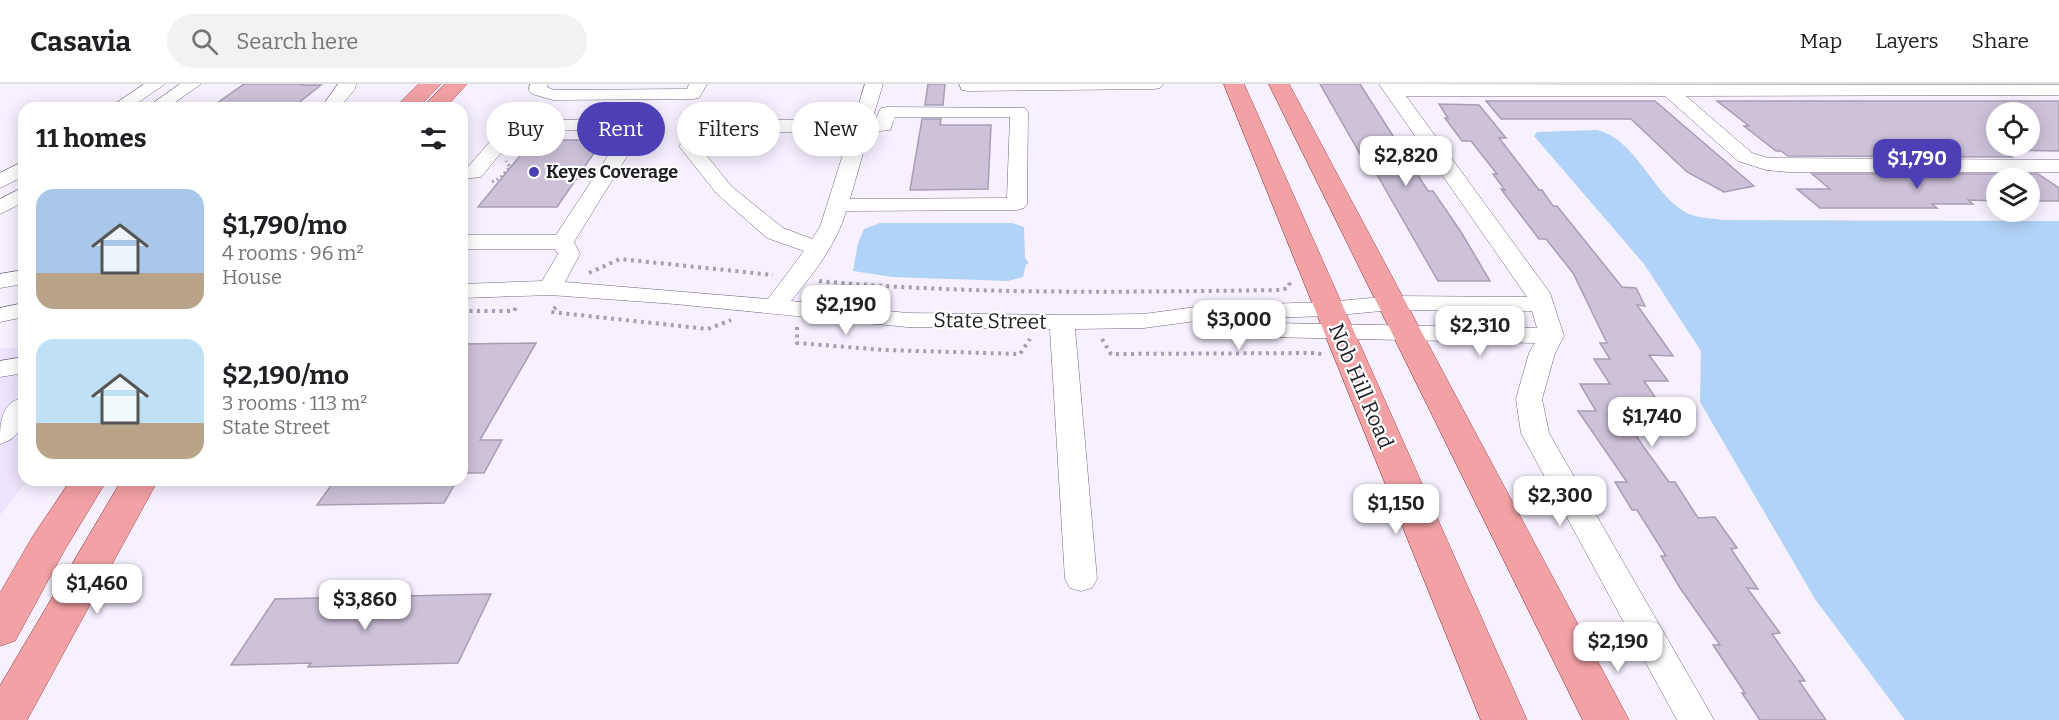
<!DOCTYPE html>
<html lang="en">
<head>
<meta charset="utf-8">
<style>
  :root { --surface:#fff; --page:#f2f2f2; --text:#202124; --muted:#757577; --line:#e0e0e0; --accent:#4d40b7 }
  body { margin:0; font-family:Bitter,serif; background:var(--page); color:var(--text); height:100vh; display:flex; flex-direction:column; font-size:22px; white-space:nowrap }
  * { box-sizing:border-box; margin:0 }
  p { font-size:20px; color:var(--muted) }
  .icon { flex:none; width:33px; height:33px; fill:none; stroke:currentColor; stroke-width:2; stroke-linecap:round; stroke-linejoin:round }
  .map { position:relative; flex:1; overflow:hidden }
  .panel { position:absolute; left:18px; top:18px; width:450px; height:384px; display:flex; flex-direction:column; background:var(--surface); border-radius:18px; box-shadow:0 3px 15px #0003 }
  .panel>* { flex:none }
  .top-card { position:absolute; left:486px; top:18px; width:570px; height:54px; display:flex; gap:12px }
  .tools { position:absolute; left:1986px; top:18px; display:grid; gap:12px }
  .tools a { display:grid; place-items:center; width:54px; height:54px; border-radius:50%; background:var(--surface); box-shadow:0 3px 15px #0003; font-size:30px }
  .price { position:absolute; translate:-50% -51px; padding:0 14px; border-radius:12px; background:#fff; color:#222; font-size:20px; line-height:39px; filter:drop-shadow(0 2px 3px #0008) }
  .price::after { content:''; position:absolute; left:50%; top:36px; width:18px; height:14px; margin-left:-9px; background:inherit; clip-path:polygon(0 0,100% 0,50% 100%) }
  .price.selected { background:var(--accent); color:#fff }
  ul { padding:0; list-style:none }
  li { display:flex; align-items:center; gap:18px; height:150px; padding:0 18px }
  li span { display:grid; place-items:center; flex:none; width:168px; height:120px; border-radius:18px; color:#555 }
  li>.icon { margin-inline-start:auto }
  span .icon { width:72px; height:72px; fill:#fffc; stroke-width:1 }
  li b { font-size:26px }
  h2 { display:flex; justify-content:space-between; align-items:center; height:72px; padding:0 18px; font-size:26px }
  .chip { padding:0 21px; border-radius:27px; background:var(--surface); box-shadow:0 3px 15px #0003; font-size:21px; line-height:54px }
  .chip.selected { background:var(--accent); color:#fff }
  header { display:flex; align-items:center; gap:36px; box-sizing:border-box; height:84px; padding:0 30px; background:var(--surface); border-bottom:2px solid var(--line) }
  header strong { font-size:28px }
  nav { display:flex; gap:33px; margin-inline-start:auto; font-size:21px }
  .search { width:420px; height:54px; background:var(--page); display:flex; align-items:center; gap:15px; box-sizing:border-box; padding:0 21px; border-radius:33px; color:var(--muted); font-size:22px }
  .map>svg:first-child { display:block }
  .built { fill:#efe4fd }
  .water { fill:#b1d3f7 }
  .building { fill:#cdc2da; stroke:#a79db4; stroke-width:1.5; fill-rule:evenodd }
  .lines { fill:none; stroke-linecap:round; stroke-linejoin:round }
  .minor-casing { stroke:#73697e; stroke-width:1 }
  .major-casing { stroke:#a44a51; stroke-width:1 }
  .path-far1 { stroke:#a6a0ac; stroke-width:3; stroke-dasharray:2 3; stroke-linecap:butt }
  .path { stroke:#a6a0ac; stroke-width:4; stroke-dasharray:3 4.5; stroke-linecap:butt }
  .minor { fill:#fff; fill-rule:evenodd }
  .major { fill:#f2a1a4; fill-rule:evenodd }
  .poi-dot { fill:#4d40b7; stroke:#fff; stroke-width:2 }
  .labels { text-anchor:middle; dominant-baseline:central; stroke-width:4.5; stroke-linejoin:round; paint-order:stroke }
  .far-poi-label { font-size:18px; font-weight:bold; fill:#221e26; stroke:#fff; text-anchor:start }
  .street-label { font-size:21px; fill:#221e26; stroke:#fff }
</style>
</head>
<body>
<header>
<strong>Casavia</strong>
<div class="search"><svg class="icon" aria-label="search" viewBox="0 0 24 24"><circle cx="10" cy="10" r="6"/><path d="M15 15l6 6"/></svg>Search here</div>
<nav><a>Map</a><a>Layers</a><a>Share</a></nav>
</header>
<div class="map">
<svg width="2059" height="636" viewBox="0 0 2059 636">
  <rect width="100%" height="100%" fill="#f7f0ff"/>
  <polygon class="built" points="24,262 24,396 28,396 0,431 0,265"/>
  <g class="water">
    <path d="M1597,46C1636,55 1652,109 1685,128C1695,134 1710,134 1722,136L2059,137V636H1905L1815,515L1700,318L1701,267L1644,180L1534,52L1537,48Z"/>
    <polygon points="880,139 1012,139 1024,143 1025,174 1029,179 1026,180 1023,193 1008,197 893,193 853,187 858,159 864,145"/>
  </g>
  <g class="building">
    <polygon points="244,0 303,0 301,1 321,1 292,24 210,24"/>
    <polygon points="928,0 945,0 943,21 925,21"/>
    <polygon points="1320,0 1360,0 1428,107 1433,107 1461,148 1490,197 1438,197 1372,82 1367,82"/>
    <polygon points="1486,17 1655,17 1754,102 1724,108 1687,88 1631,35 1501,35"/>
    <path d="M1717,17H2059V67L2001,66L2012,73L1788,72L1781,67H1776L1744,42H1749ZM1996,28H2030V62H1996Z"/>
    <polygon points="1439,20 1479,21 1506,54 1499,54 1539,106 1542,106 1553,122 1557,122 1622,203 1636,204 1645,222 1637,221 1673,272 1649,271 1668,297 1644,297 1662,323 1617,322 1643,362 1669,398 1675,398 1698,434 1715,433 1737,464 1731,465 1758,505 1747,504 1780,549 1772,550 1805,597 1799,597 1826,636 1760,636 1742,609 1745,609 1713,561 1720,561 1680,504 1661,472 1666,472 1637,426 1632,426 1615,398 1627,398 1578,327 1596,327 1580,300 1610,300 1594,275 1610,275 1600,259 1607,259 1573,189 1546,155 1539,155 1501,105 1505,106 1493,90 1497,90 1471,57 1462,57 1445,34 1448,34"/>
    <polygon points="922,35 941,35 940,41 991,41 988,105 910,106"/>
    <polygon points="533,56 603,56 557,123 478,123"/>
    <polygon points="1812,90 2038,90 2059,104 2059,117 2030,117 2030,94 1996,94 1996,117 1968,116 1973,120 1932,120 1937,124 1820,124 1797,105 1830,105"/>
    <polygon points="536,259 480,356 502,356 484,389 462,389 462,260"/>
    <polygon points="335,396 457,396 444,419 317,421"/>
    <polygon points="491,510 458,579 308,583 311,579 231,581 275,515"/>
  </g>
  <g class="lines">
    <defs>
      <g id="minor">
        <polygon points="144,0 165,0 130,24 109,24"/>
        <polygon points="180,0 201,0 167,24 146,24"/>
        <polygon points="338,0 356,0 355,5 339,24 321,24"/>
        <polygon points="530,0 548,0 547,3 554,6 687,5 689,0 707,0 699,14 693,15 553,16 532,10 529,6"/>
        <path d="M865,0H883L872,36H875L881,24L887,23L1025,24L1028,28L1027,120L1024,124L1017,126L846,127C837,160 813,190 791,217L907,229L1062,231L1144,230L1203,222L1328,218L1392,212L1527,213L1379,0L2057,1H2059V11H2057L1686,12L1752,69L1768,74L2059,76V88H1788L1766,86L1738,77L1665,12H1406L1550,209L1564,252L1555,269L1542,315L1549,349L1714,636H1677L1521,349L1516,315L1529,269L1535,259L1222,252L1213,250L1210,245L1213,240L1222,238L1537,244L1532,227L1392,226L1328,232L1203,236L1144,244L1075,245L1097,495L1092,504L1081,507L1070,504L1065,495L1050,245L907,243L675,220L550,211L462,214V200L542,197L558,170L555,165H462V151H556L621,52L613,46L519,47L481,93L462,95V83H468L507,38L618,34L624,36L640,51L574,158L580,170L565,198L768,215L804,167L767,154L717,110L679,62L702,38L709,36H854ZM895,33H1010L1007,114L850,115L869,48L890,46ZM714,48H850L820,143L812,155L783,144L731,102L699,62Z"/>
        <polygon points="959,0 1163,0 1160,4 1154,5 968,7 962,6"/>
        <polygon points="24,77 24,92 0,104 0,89"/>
        <polygon points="24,103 24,118 0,130 0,115"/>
        <polygon points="24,186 24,200 0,204 0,190"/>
        <polygon points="24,219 24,233 0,238 0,224"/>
        <polygon points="24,273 24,289 0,293 0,277"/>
        <path d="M24,313C24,334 25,353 0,360C0,339 0,319 24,313Z"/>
      </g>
      <g id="major">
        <polygon points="419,0 441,0 418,24 395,24"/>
        <polygon points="445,0 467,0 445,24 422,24"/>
        <polygon points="1224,0 1244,0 1527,636 1481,636"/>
        <polygon points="1269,0 1289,0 1629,636 1583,636"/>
        <polygon points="71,396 107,396 64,467 15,557 0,562 0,509 33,452"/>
        <polygon points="122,396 158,396 27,636 0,636 0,602"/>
      </g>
    </defs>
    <use href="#minor" class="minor-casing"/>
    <use href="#major" class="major-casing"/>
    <polyline class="path-far1" points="492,98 500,94 510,83 506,77"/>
    <g class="path">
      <polyline points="589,189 620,175 773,191"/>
      <path d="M819,197C973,211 1127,208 1282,206L1289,203L1290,197"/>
      <polyline points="556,223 551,228 708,245 731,236"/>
      <polyline points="462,227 514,227 516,223"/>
      <polyline points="797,243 797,259 884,266 1020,270 1030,255"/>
      <polyline points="1102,255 1111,270 1317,269 1323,271"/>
    </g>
    <use href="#minor" class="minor"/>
    <use href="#major" class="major"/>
  </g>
  <circle class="poi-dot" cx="534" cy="88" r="6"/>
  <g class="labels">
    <g class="far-poi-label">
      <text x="546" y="88">Keyes Coverage</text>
    </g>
    <g class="street-label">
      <text transform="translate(990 237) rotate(1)">State Street</text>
      <text transform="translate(1361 302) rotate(67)">Nob Hill Road</text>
    </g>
  </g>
</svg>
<div class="tools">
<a><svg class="icon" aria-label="locate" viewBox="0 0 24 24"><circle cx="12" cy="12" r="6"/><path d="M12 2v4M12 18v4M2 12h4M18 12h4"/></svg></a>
<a><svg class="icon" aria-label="layers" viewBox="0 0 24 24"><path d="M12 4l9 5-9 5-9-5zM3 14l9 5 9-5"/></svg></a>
</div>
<b class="price" style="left:1406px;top:103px">$2,820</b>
<b class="price selected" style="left:1917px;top:106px">$1,790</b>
<b class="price" style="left:846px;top:252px">$2,190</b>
<b class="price" style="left:1239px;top:267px">$3,000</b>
<b class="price" style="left:1480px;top:273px">$2,310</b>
<b class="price" style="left:1652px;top:364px">$1,740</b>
<b class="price" style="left:1560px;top:443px">$2,300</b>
<b class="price" style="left:1396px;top:451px">$1,150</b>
<b class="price" style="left:97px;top:531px">$1,460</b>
<b class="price" style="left:365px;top:547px">$3,860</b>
<b class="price" style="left:1618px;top:589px">$2,190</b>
<div class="top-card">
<a class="chip">Buy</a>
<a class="chip selected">Rent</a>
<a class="chip">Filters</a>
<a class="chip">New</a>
</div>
<section class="panel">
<h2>11 homes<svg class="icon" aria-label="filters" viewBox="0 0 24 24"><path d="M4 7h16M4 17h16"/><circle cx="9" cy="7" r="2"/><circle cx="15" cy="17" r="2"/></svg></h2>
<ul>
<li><span style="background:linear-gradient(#a9c7e8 70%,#b9a48a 0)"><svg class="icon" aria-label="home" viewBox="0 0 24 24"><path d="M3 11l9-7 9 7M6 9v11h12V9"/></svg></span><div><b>$1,790/mo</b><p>4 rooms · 96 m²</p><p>House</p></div></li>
<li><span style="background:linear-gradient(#bfe0f5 70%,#b9a48a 0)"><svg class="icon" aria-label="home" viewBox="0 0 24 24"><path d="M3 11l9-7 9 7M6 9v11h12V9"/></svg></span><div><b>$2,190/mo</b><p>3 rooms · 113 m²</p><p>State Street</p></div></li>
</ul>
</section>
</div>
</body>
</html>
